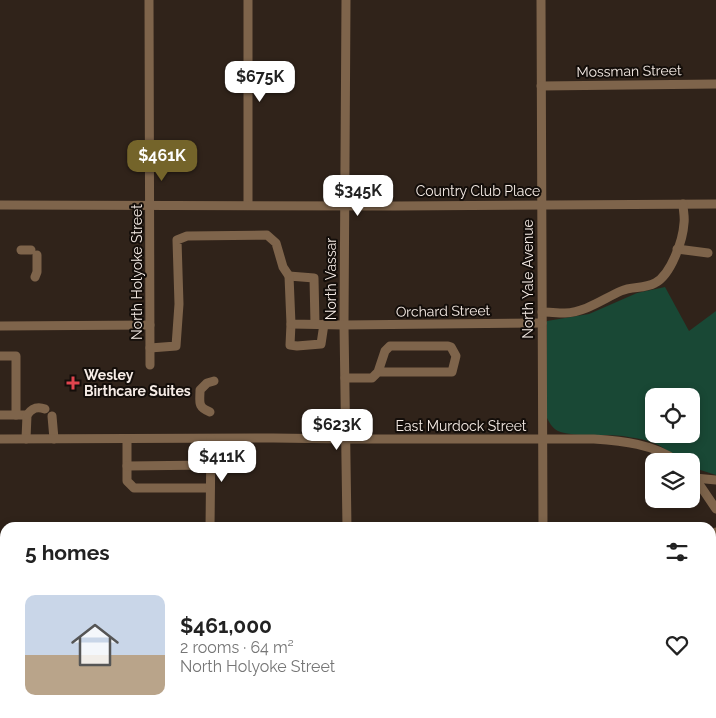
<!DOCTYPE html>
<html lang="en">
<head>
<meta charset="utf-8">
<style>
  :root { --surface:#fff; --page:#f2f2f2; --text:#222; --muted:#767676; --line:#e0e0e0; --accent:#74642a }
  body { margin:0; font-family:Raleway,sans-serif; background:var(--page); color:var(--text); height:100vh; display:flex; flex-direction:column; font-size:19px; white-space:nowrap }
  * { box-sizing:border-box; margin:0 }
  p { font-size:16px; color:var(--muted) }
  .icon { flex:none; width:28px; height:28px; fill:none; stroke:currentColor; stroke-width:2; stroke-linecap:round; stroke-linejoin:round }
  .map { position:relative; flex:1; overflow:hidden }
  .drawer { position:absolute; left:0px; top:522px; width:716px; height:196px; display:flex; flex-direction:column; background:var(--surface); border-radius:15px 15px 0 0; box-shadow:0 2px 8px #0003 }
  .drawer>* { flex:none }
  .buttons { position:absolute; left:645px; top:388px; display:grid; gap:10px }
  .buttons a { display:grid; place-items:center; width:55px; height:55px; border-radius:10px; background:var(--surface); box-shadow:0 2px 8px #0003; font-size:25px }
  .price { position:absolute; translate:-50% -42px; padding:0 11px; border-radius:10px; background:#fff; color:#222; font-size:16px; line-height:32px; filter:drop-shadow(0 1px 2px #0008) }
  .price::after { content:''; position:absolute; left:50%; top:30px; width:15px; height:11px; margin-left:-8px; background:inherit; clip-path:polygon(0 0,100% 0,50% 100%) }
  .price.selected { background:var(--accent); color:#fff }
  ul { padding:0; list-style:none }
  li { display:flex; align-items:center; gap:15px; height:125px; padding:0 25px }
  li+li { border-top:1px solid var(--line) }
  li span { display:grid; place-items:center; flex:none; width:140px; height:100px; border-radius:10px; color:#555 }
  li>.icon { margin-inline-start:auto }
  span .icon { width:60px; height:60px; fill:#fffc; stroke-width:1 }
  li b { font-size:21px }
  h2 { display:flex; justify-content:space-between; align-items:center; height:60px; padding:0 25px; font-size:21px }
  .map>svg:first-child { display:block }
  .green { fill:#194835; fill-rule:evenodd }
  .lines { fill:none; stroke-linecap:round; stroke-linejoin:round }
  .stream { stroke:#051017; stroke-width:2.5 }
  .minor { stroke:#7e644b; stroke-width:9 }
  .health-dot { fill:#e0444e; stroke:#140e0a; stroke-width:2 }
  .labels { text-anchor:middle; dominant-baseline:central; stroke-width:4; stroke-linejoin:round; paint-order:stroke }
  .street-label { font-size:14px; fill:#f6ece6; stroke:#140e0a }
  .poi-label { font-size:14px; font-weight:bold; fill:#f6ece6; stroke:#140e0a; text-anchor:start }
</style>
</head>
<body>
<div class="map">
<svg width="716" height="718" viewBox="0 0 716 718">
  <rect width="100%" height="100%" fill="#30231a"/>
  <g class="green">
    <path d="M665,287L689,331L716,311V475L694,468L691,466V461C677,461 667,448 654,443C644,439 634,438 623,436C607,434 570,437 558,431C552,428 549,422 546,416L547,321L589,314L637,293ZM654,396H691V434H654Z"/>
    <polygon points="716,539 716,577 711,581 711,544"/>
    <polygon points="357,714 506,714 505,718 357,718"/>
  </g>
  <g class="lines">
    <g class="stream">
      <polyline points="711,561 716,557"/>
      <polyline points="475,718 478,714"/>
    </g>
    <g class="minor">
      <polyline points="149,0 150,365"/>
      <polyline points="248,0 248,205"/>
      <polyline points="346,0 344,325 347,528"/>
      <polyline points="541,0 543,528"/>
      <polyline points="541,86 716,84"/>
      <polyline points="0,205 395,206 716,204"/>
      <polyline points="677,249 708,253"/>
      <polyline points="21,250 31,250"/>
      <polyline points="289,276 314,278 315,324"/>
      <polyline points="35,277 37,272 37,255"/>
      <path d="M542,312C549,312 557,313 565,313C586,312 603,299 621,291C632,286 644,289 655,283C671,275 683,240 684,223C685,217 683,210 683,204"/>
      <polyline points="291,324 290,345 297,346 321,344 324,324"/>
      <polyline points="0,326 150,325"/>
      <polyline points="150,348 176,346 179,304 177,240 187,236 267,235 276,243 283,267 289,276 291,324 344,325 542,323"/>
      <polyline points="0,356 16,356 16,415"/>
      <polyline points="345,378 372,378 378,372 452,372 456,356 451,347 448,346 390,346 385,351 378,372"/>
      <path d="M210,412C197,407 200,402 200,390L207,383L214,381"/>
      <polyline points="0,415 27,415 26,439"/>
      <path d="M27,415C32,408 37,406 45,409"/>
      <polyline points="52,416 54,439"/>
      <path d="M0,439L273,438L347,439H594C623,441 653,444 677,461"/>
      <polyline points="127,439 127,481 134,488 210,488"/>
      <polyline points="127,466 211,465"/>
      <polyline points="693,476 695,478 716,480"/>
      <polyline points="695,478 716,509"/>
      <polyline points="210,528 211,439"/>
      <polyline points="711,536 716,532"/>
      <polyline points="711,587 716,583"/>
      <polyline points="169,714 169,718"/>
      <polyline points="188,714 188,718"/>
      <polyline points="349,714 349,718"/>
      <polyline points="210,718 210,714"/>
      <polyline points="543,718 543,714"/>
    </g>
  </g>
  <path class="health-dot" d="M70.5 375.5h5v5h5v5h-5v5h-5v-5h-5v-5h5z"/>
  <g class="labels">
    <g class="street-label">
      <text transform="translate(629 71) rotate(-1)">Mossman Street</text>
      <text x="478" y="191">Country Club Place</text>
      <text transform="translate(137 272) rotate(-90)">North Holyoke Street</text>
      <text transform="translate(331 279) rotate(-90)">North Vassar</text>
      <text transform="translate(528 279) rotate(-90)">North Yale Avenue</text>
      <text transform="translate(443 311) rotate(-1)">Orchard Street</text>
      <text x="461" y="426">East Murdock Street</text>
    </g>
    <g class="poi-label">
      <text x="84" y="375">Wesley<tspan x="84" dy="16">Birthcare Suites</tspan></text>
    </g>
  </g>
</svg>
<div class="buttons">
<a><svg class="icon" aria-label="locate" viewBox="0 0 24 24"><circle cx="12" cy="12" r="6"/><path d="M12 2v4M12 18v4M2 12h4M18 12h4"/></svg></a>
<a><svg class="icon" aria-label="layers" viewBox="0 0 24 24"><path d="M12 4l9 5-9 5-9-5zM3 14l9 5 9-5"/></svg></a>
</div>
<b class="price" style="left:260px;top:103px">$675K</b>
<b class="price selected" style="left:162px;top:182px">$461K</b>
<b class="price" style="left:358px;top:217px">$345K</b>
<b class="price" style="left:337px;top:451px">$623K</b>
<b class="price" style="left:222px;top:483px">$411K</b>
<section class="drawer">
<h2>5 homes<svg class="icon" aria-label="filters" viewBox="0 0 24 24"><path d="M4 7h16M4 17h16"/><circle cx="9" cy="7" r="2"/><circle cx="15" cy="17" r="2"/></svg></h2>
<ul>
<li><span style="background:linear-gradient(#c9d6e8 60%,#b9a48a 0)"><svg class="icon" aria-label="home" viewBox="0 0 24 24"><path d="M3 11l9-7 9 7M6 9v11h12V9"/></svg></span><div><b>$461,000</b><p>2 rooms · 64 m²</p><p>North Holyoke Street</p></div><svg class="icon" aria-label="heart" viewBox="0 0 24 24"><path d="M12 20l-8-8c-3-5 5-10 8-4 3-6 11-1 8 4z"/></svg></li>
</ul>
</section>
</div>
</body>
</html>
